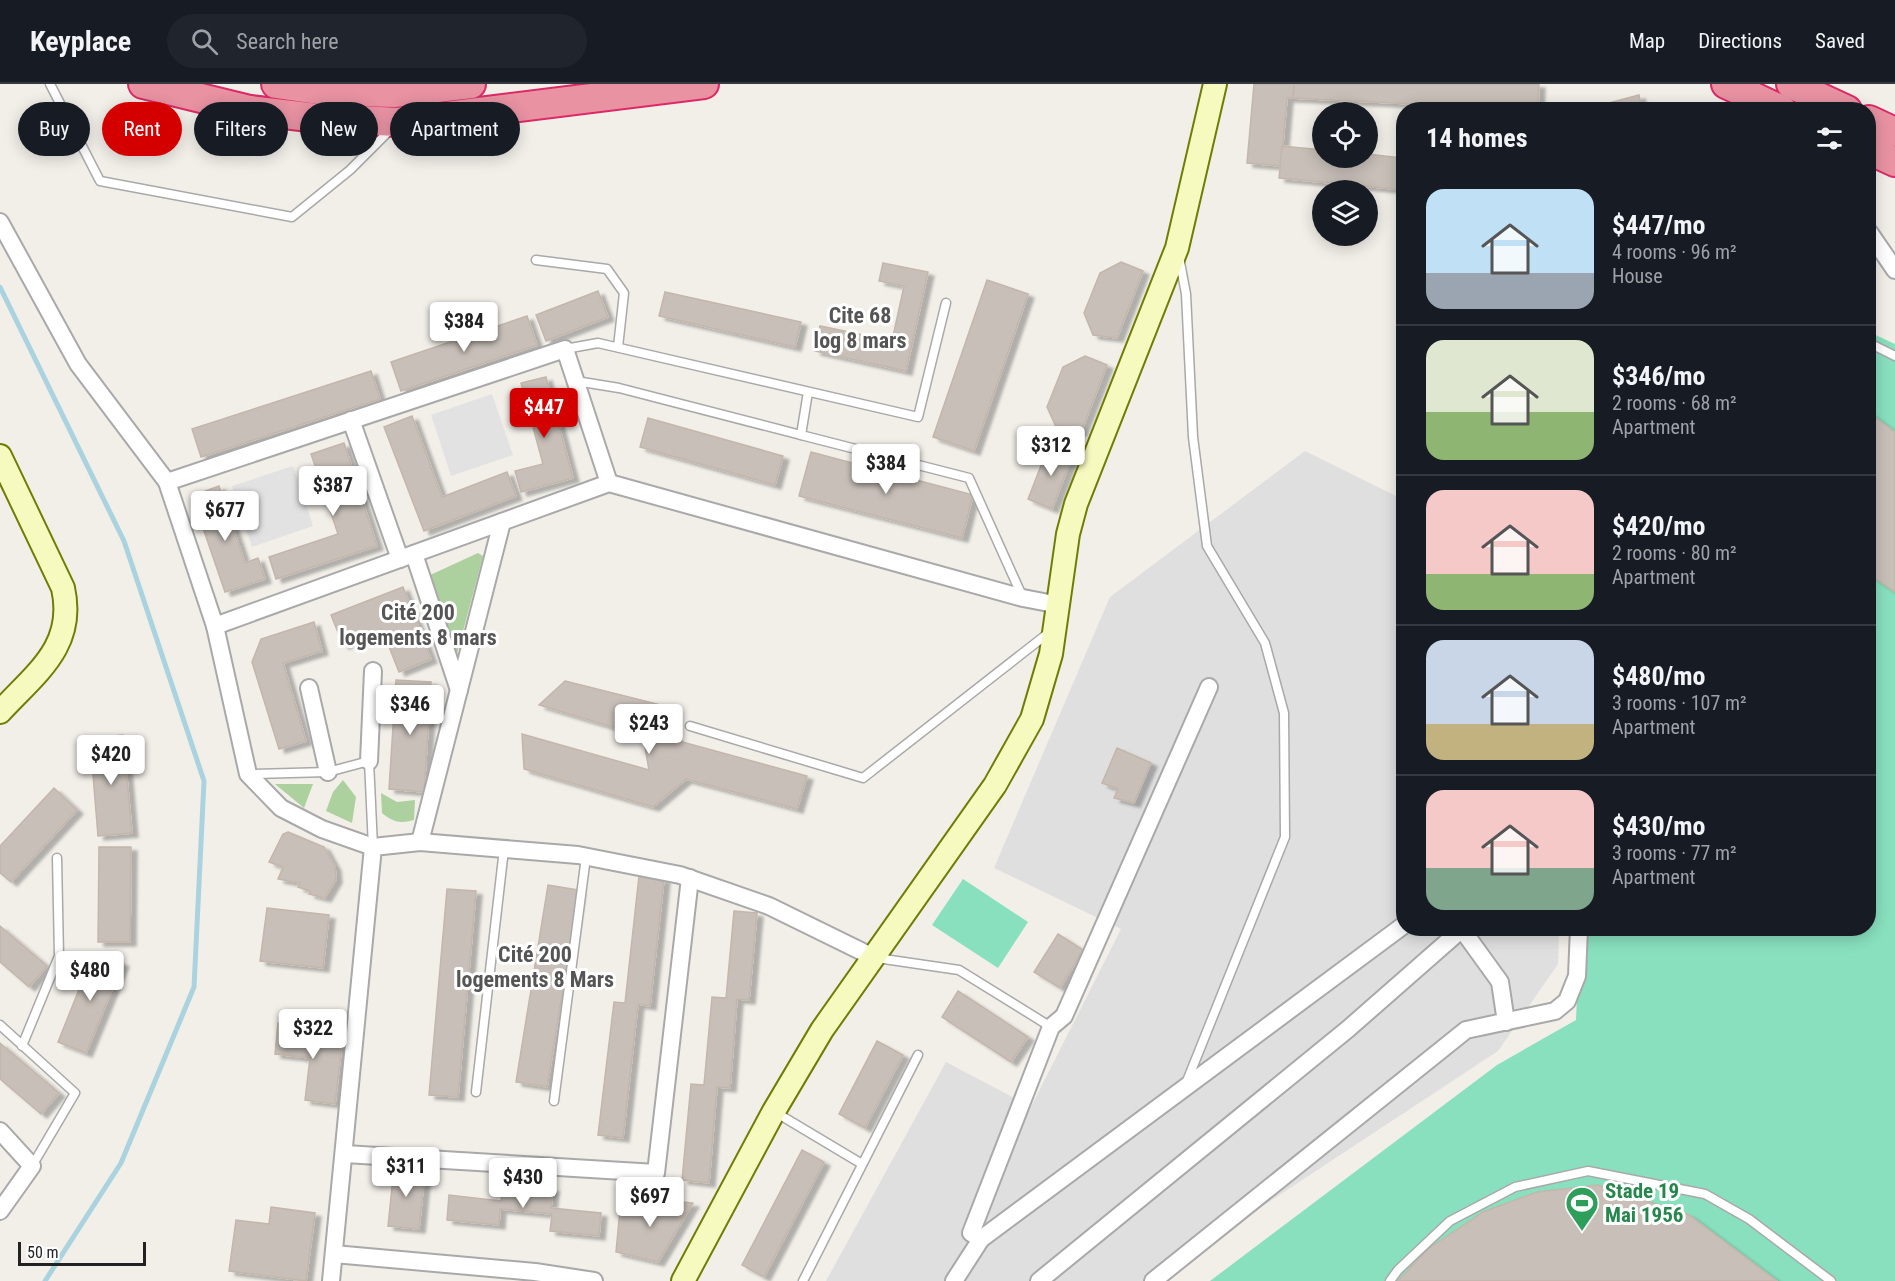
<!DOCTYPE html>
<html lang="en">
<head>
<meta charset="utf-8">
<style>
  :root { --surface:#171b24; --page:#20242c; --text:#f1f3f6; --muted:#9ea1a6; --line:#363941; --accent:#d40000 }
  body { margin:0; font-family:"Roboto Condensed",sans-serif; background:var(--page); color:var(--text); height:100vh; display:flex; flex-direction:column; font-size:22px; white-space:nowrap }
  * { box-sizing:border-box; margin:0 }
  p { font-size:20px; color:var(--muted) }
  .icon { flex:none; width:33px; height:33px; fill:none; stroke:currentColor; stroke-width:2; stroke-linecap:round; stroke-linejoin:round }
  .map { position:relative; flex:1; overflow:hidden }
  .side { position:absolute; left:1396px; top:18px; width:480px; height:834px; display:flex; flex-direction:column; background:var(--surface); border-radius:24px; box-shadow:0 3px 15px #0003 }
  .side>* { flex:none }
  .guide { position:absolute; left:18px; top:18px; width:570px; height:54px; display:flex; gap:12px }
  .buttons { position:absolute; left:1312px; top:18px; display:grid; gap:12px }
  .buttons a { display:grid; place-items:center; width:66px; height:66px; border-radius:50%; background:var(--surface); box-shadow:0 3px 15px #0003; font-size:30px }
  .scale { position:absolute; left:18px; bottom:15px; width:128px; box-sizing:border-box; padding-left:6px; border:3px solid #222; border-top:0; font-size:16px; line-height:21px; white-space:nowrap; color:#222; -webkit-text-stroke:4px #fff; paint-order:stroke }
  .price { position:absolute; translate:-50% -51px; padding:0 14px; border-radius:6px; background:#fff; color:#222; font-size:20px; line-height:39px; filter:drop-shadow(0 2px 3px #0008) }
  .price::after { content:''; position:absolute; left:50%; top:36px; width:18px; height:14px; margin-left:-9px; background:inherit; clip-path:polygon(0 0,100% 0,50% 100%) }
  .price.on { background:var(--accent); color:#fff }
  ul { padding:0; list-style:none }
  li { display:flex; align-items:center; gap:18px; height:150px; padding:0 30px }
  li+li { border-top:2px solid var(--line) }
  li span { display:grid; place-items:center; flex:none; width:168px; height:120px; border-radius:18px; color:#555 }
  li>.icon { margin-inline-start:auto }
  span .icon { width:72px; height:72px; fill:#fffc; stroke-width:1 }
  li b { font-size:26px }
  h2 { display:flex; justify-content:space-between; align-items:center; height:72px; padding:0 30px; font-size:26px }
  .chip { padding:0 21px; border-radius:27px; background:var(--surface); box-shadow:0 3px 15px #0003; font-size:21px; line-height:54px }
  .chip.on { background:var(--accent); color:#fff }
  header { display:flex; align-items:center; gap:36px; box-sizing:border-box; height:84px; padding:0 30px; background:var(--surface); border-bottom:2px solid var(--line) }
  header strong { font-size:28px }
  nav { display:flex; gap:33px; margin-inline-start:auto; font-size:21px }
  .search { width:420px; height:54px; background:var(--page); display:flex; align-items:center; gap:15px; box-sizing:border-box; padding:0 21px; border-radius:33px; color:var(--muted); font-size:22px }
  .map>svg:first-child { display:block }
  .residential { fill:#e0dfdf }
  .forest { fill:#add19e }
  .pitch { fill:#88e0be }
  .parking { fill:#e2e2e2 }
  .lines { fill:none; stroke-linecap:round; stroke-linejoin:round }
  .stream { stroke:#aad3df; stroke-width:5 }
  .building { fill:#c7bfb8; stroke:#c4b6ab; stroke-width:1.5; filter:url(#shadow) }
  .lane-casing { stroke:#a9a9a9; stroke-width:11 }
  .street-casing { stroke:#a9a9a9; stroke-width:20 }
  .secondary-casing { stroke:#707d05; stroke-width:26 }
  .highway-casing { stroke:#dc2a67; stroke-width:32 }
  .lane { stroke:#fff; stroke-width:8 }
  .street { stroke:#fff; stroke-width:16 }
  .secondary { stroke:#f7fabf; stroke-width:22 }
  .highway { stroke:#e892a2; stroke-width:28 }
  .labels { text-anchor:middle; dominant-baseline:central; stroke-width:6; stroke-linejoin:round; paint-order:stroke }
  .leisure-label { font-size:21px; font-weight:bold; fill:#27864d; stroke:#fff; text-anchor:start }
  .neighbourhood-label { font-size:22px; font-weight:bold; fill:#555; stroke:#fff }
</style>
</head>
<body>
<header>
<strong>Keyplace</strong>
<div class="search"><svg class="icon" aria-label="search" viewBox="0 0 24 24"><circle cx="10" cy="10" r="6"/><path d="M15 15l6 6"/></svg>Search here</div>
<nav><a>Map</a><a>Directions</a><a>Saved</a></nav>
</header>
<div class="map">
<svg width="1895" height="1197" viewBox="0 0 1895 1197">
  <defs>
    <filter id="shadow"><feDropShadow dx="6" dy="4" stdDeviation="1.5" flood-color="#0004"/></filter>
  </defs>
  <rect width="100%" height="100%" fill="#f2efe9"/>
  <polygon class="residential" points="1305,367 1404,416 1404,844 1559,845 1558,880 1498,967 1149,1197 826,1197 946,978 1031,1023 1121,845 994,784 1110,513"/>
  <g class="forest">
    <polygon points="478,469 483,472 457,570 428,492"/>
    <polygon points="343,696 356,713 352,739 326,727 333,708"/>
    <polygon points="275,700 313,700 304,724"/>
    <path d="M381,709L397,718L415,716L414,736C400,740 393,738 382,729Z"/>
  </g>
  <g class="pitch">
    <polygon points="1869,248 1895,260 1895,1197 1210,1197 1497,981 1576,936 1580,845 1869,844"/>
    <polygon points="963,795 1028,838 998,884 932,841"/>
  </g>
  <g class="parking">
    <polygon points="492,310 513,371 451,392 431,331"/>
    <polygon points="293,382 313,442 252,463 232,402"/>
  </g>
  <g class="lines">
    <polyline class="stream" points="0,203 124,457 204,697 194,903 121,1079 45,1197"/>
  </g>
  <g class="building">
    <polygon points="1254,0 1294,0 1293,14 1287,14 1281,82 1247,79"/>
    <polygon points="1294,0 1539,0 1538,26 1293,14"/>
    <polygon points="1639,11 1642,26 1600,26 1602,21"/>
    <polygon points="1406,21 1430,22 1430,26 1405,26"/>
    <polygon points="1404,45 1404,106 1279,94 1282,62 1323,66 1323,74 1368,74 1368,70 1402,74"/>
    <polygon points="1121,178 1143,187 1117,254 1093,251 1084,229 1100,189"/>
    <polygon points="883,179 928,188 906,287 815,267 820,242 892,257 904,202 879,197"/>
    <polygon points="987,196 1028,210 974,367 933,353"/>
    <polygon points="598,207 608,233 546,257 536,231"/>
    <polygon points="665,208 801,238 795,263 659,232"/>
    <polygon points="527,232 537,261 401,307 391,278"/>
    <polygon points="1085,272 1107,281 1081,348 1057,345 1047,323 1063,283"/>
    <polygon points="371,287 380,315 201,373 192,345"/>
    <polygon points="546,293 573,394 521,408 515,387 543,380 521,299"/>
    <polygon points="1869,329 1895,348 1895,508 1869,490"/>
    <polygon points="412,332 442,413 507,388 516,412 424,447 384,343"/>
    <polygon points="648,334 783,372 775,401 640,363"/>
    <polygon points="344,359 377,462 276,495 269,473 338,450 311,370"/>
    <polygon points="1049,361 1073,370 1052,425 1028,415"/>
    <polygon points="811,368 973,411 962,454 799,412"/>
    <polygon points="219,402 245,479 258,474 265,495 225,508 192,412"/>
    <polygon points="403,503 431,575 399,588 382,545 343,561 331,531"/>
    <polygon points="314,538 322,567 283,579 306,657 279,665 252,578 261,555"/>
    <polygon points="396,596 431,598 424,708 389,705"/>
    <polygon points="565,597 669,623 675,656 807,692 797,725 686,695 653,723 524,685 522,650 649,686 643,652 539,621"/>
    <polygon points="123,651 132,749 98,752 90,654"/>
    <polygon points="1117,664 1151,679 1134,719 1114,714 1118,705 1102,699"/>
    <polygon points="54,704 77,726 11,798 0,789 0,762"/>
    <polygon points="288,748 324,763 335,783 336,795 325,814 309,810 310,807 298,803 300,799 278,795 283,783 269,778 283,750"/>
    <polygon points="99,763 131,763 130,858 98,858"/>
    <polygon points="639,792 664,795 650,922 638,920 623,1054 598,1051 614,918 625,919"/>
    <polygon points="548,801 579,806 547,1003 516,998"/>
    <polygon points="447,805 476,807 458,1013 429,1011"/>
    <polygon points="267,824 329,831 323,884 260,877"/>
    <polygon points="734,827 757,829 749,916 737,915 730,1004 717,1003 709,1099 682,1096 691,1000 704,1001 712,913 726,914"/>
    <polygon points="0,842 47,882 29,903 0,878"/>
    <polygon points="1058,850 1083,866 1060,904 1034,888"/>
    <polygon points="94,868 123,879 86,969 58,958"/>
    <polygon points="958,907 1028,953 1011,978 942,933"/>
    <polygon points="278,939 313,943 312,956 342,959 335,1020 305,1016 310,974 275,970"/>
    <polygon points="877,957 903,971 865,1044 839,1030"/>
    <polygon points="0,959 59,1009 41,1030 0,995"/>
    <polygon points="802,1066 824,1078 764,1193 742,1181"/>
    <polygon points="394,1084 425,1087 419,1145 388,1142"/>
    <polygon points="503,1098 553,1104 551,1124 601,1129 599,1152 550,1147 552,1130 500,1125 499,1141 447,1136 449,1111 501,1117"/>
    <polygon points="1598,1101 1689,1131 1777,1197 1398,1197 1428,1165 1483,1128 1537,1108"/>
    <polygon points="639,1113 693,1119 658,1178 616,1168 620,1125 638,1127"/>
    <polygon points="271,1123 315,1129 306,1197 229,1187 236,1136 269,1140"/>
  </g>
  <g class="lines">
    <defs>
      <g id="lane">
        <polyline points="50,0 100,97 292,133 350,86 391,45"/>
        <polyline points="1179,173 1186,210 1193,353 1207,462 1265,559 1284,629 1285,753 1187,997"/>
        <polyline points="536,176 607,185 624,209 618,263"/>
        <polyline points="1869,259 1895,272"/>
        <polyline points="565,265 598,259 918,333 946,219"/>
        <polyline points="576,297 619,304 801,351 808,308"/>
        <polyline points="801,351 969,394 1023,514"/>
        <polyline points="690,642 863,694 1051,547"/>
        <polyline points="250,690 328,688 369,677 373,763"/>
        <polyline points="877,874 959,886 1051,943"/>
        <polyline points="0,941 75,1009 32,1082"/>
        <polyline points="22,962 59,872 57,774"/>
        <polyline points="476,1008 504,765"/>
        <polyline points="554,1017 586,773"/>
        <polyline points="775,1028 862,1080"/>
        <polyline points="803,1197 918,971"/>
        <polyline points="1390,1197 1398,1186 1450,1137 1515,1103 1588,1087 1705,1110 1749,1135 1831,1197"/>
      </g>
      <g id="street">
        <polyline points="0,138 78,280 167,398 215,542 248,690 281,724 322,745 373,763"/>
        <polyline points="1869,148 1895,186"/>
        <polyline points="351,336 400,475"/>
        <polyline points="167,398 565,265 609,399"/>
        <polyline points="414,470 459,606"/>
        <polyline points="215,542 609,399 1023,514 1059,521"/>
        <polyline points="309,604 328,688"/>
        <polyline points="369,677 373,587"/>
        <polyline points="420,758 502,438"/>
        <polyline points="1461,844 1500,898 1506,938"/>
        <polyline points="0,1047 32,1082 0,1127"/>
        <polyline points="345,1070 656,1089 690,794"/>
        <polyline points="981,1155 1404,841"/>
        <polyline points="334,1170 535,1188 594,1197"/>
        <polyline points="331,1197 373,763 420,758 578,771 680,791 769,822 873,873"/>
        <polyline points="954,1197 981,1155 971,1149 1051,943 1064,932 1209,603"/>
        <polyline points="1039,1197 1348,945 1462,845"/>
        <polyline points="1153,1197 1466,946 1555,927 1567,917 1577,892 1579,844"/>
      </g>
      <g id="secondary">
        <path d="M0,372L63,504C76,562 36,589 0,628"/>
        <polyline points="683,1197 774,1027 822,946 995,701 1032,635 1051,570 1068,450 1076,420 1177,164 1215,0"/>
      </g>
      <g id="highway">
        <polyline points="143,0 250,26 317,34 398,38 704,0"/>
        <polyline points="276,0 325,7 394,9 471,0"/>
        <polyline points="1726,0 1782,26"/>
        <polyline points="1791,0 1847,26"/>
        <polyline points="1869,36 1895,48"/>
        <polyline points="1869,66 1895,78"/>
      </g>
    </defs>
    <use href="#lane" class="lane-casing"/>
    <use href="#street" class="street-casing"/>
    <use href="#secondary" class="secondary-casing"/>
    <use href="#highway" class="highway-casing"/>
    <use href="#lane" class="lane"/>
    <use href="#street" class="street"/>
    <use href="#secondary" class="secondary"/>
    <use href="#highway" class="highway"/>
  </g>
  <defs>
    <symbol id="stadium-pin" viewBox="-11 -11 22 30"><path d="M0 17L-7.5 6A9.5 9.5 0 1 1 7.5 6Z" fill="#2e9e5b" stroke="#fff"/><path d="M0-5a6.5 5 0 1 0 0 10a6.5 5 0 1 0 0-10ZM-3.5-1.8h7v3.6h-7Z" fill="#fff"/></symbol>
  </defs>
  <g fill-rule="evenodd">
    <use href="#stadium-pin" x="1563" y="1100" width="38" height="52"/>
  </g>
  <g class="labels">
    <g class="leisure-label">
      <text x="1605" y="1107">Stade 19<tspan x="1605" dy="24">Mai 1956</tspan></text>
    </g>
    <g class="neighbourhood-label">
      <text x="860" y="231">Cite 68<tspan x="860" dy="25">log 8 mars</tspan></text>
      <text x="418" y="528">Cité 200<tspan x="418" dy="25">logements 8 mars</tspan></text>
      <text x="535" y="870">Cité 200<tspan x="535" dy="25">logements 8 Mars</tspan></text>
    </g>
  </g>
</svg>
<div class="buttons">
<a><svg class="icon" aria-label="locate" viewBox="0 0 24 24"><circle cx="12" cy="12" r="6"/><path d="M12 2v4M12 18v4M2 12h4M18 12h4"/></svg></a>
<a><svg class="icon" aria-label="layers" viewBox="0 0 24 24"><path d="M12 4l9 5-9 5-9-5zM3 14l9 5 9-5"/></svg></a>
</div>
<div class="scale">50 m</div>
<b class="price" style="left:464px;top:269px">$384</b>
<b class="price on" style="left:544px;top:355px">$447</b>
<b class="price" style="left:1051px;top:393px">$312</b>
<b class="price" style="left:886px;top:411px">$384</b>
<b class="price" style="left:333px;top:433px">$387</b>
<b class="price" style="left:225px;top:458px">$677</b>
<b class="price" style="left:410px;top:652px">$346</b>
<b class="price" style="left:649px;top:671px">$243</b>
<b class="price" style="left:111px;top:702px">$420</b>
<b class="price" style="left:90px;top:918px">$480</b>
<b class="price" style="left:313px;top:976px">$322</b>
<b class="price" style="left:406px;top:1114px">$311</b>
<b class="price" style="left:523px;top:1125px">$430</b>
<b class="price" style="left:650px;top:1144px">$697</b>
<div class="guide">
<a class="chip">Buy</a>
<a class="chip on">Rent</a>
<a class="chip">Filters</a>
<a class="chip">New</a>
<a class="chip">Apartment</a>
</div>
<section class="side">
<h2>14 homes<svg class="icon" aria-label="filters" viewBox="0 0 24 24"><path d="M4 7h16M4 17h16"/><circle cx="9" cy="7" r="2"/><circle cx="15" cy="17" r="2"/></svg></h2>
<ul>
<li><span style="background:linear-gradient(#bfe0f5 70%,#9aa5b1 0)"><svg class="icon" aria-label="home" viewBox="0 0 24 24"><path d="M3 11l9-7 9 7M6 9v11h12V9"/></svg></span><div><b>$447/mo</b><p>4 rooms · 96 m²</p><p>House</p></div></li>
<li><span style="background:linear-gradient(#dfe7d0 60%,#8fb573 0)"><svg class="icon" aria-label="home" viewBox="0 0 24 24"><path d="M3 11l9-7 9 7M6 9v11h12V9"/></svg></span><div><b>$346/mo</b><p>2 rooms · 68 m²</p><p>Apartment</p></div></li>
<li><span style="background:linear-gradient(#f6c9c9 70%,#8fb573 0)"><svg class="icon" aria-label="home" viewBox="0 0 24 24"><path d="M3 11l9-7 9 7M6 9v11h12V9"/></svg></span><div><b>$420/mo</b><p>2 rooms · 80 m²</p><p>Apartment</p></div></li>
<li><span style="background:linear-gradient(#c9d6e8 70%,#c2b280 0)"><svg class="icon" aria-label="home" viewBox="0 0 24 24"><path d="M3 11l9-7 9 7M6 9v11h12V9"/></svg></span><div><b>$480/mo</b><p>3 rooms · 107 m²</p><p>Apartment</p></div></li>
<li><span style="background:linear-gradient(#f6c9c9 65%,#7fa58c 0)"><svg class="icon" aria-label="home" viewBox="0 0 24 24"><path d="M3 11l9-7 9 7M6 9v11h12V9"/></svg></span><div><b>$430/mo</b><p>3 rooms · 77 m²</p><p>Apartment</p></div></li>
</ul>
</section>
</div>
</body>
</html>
